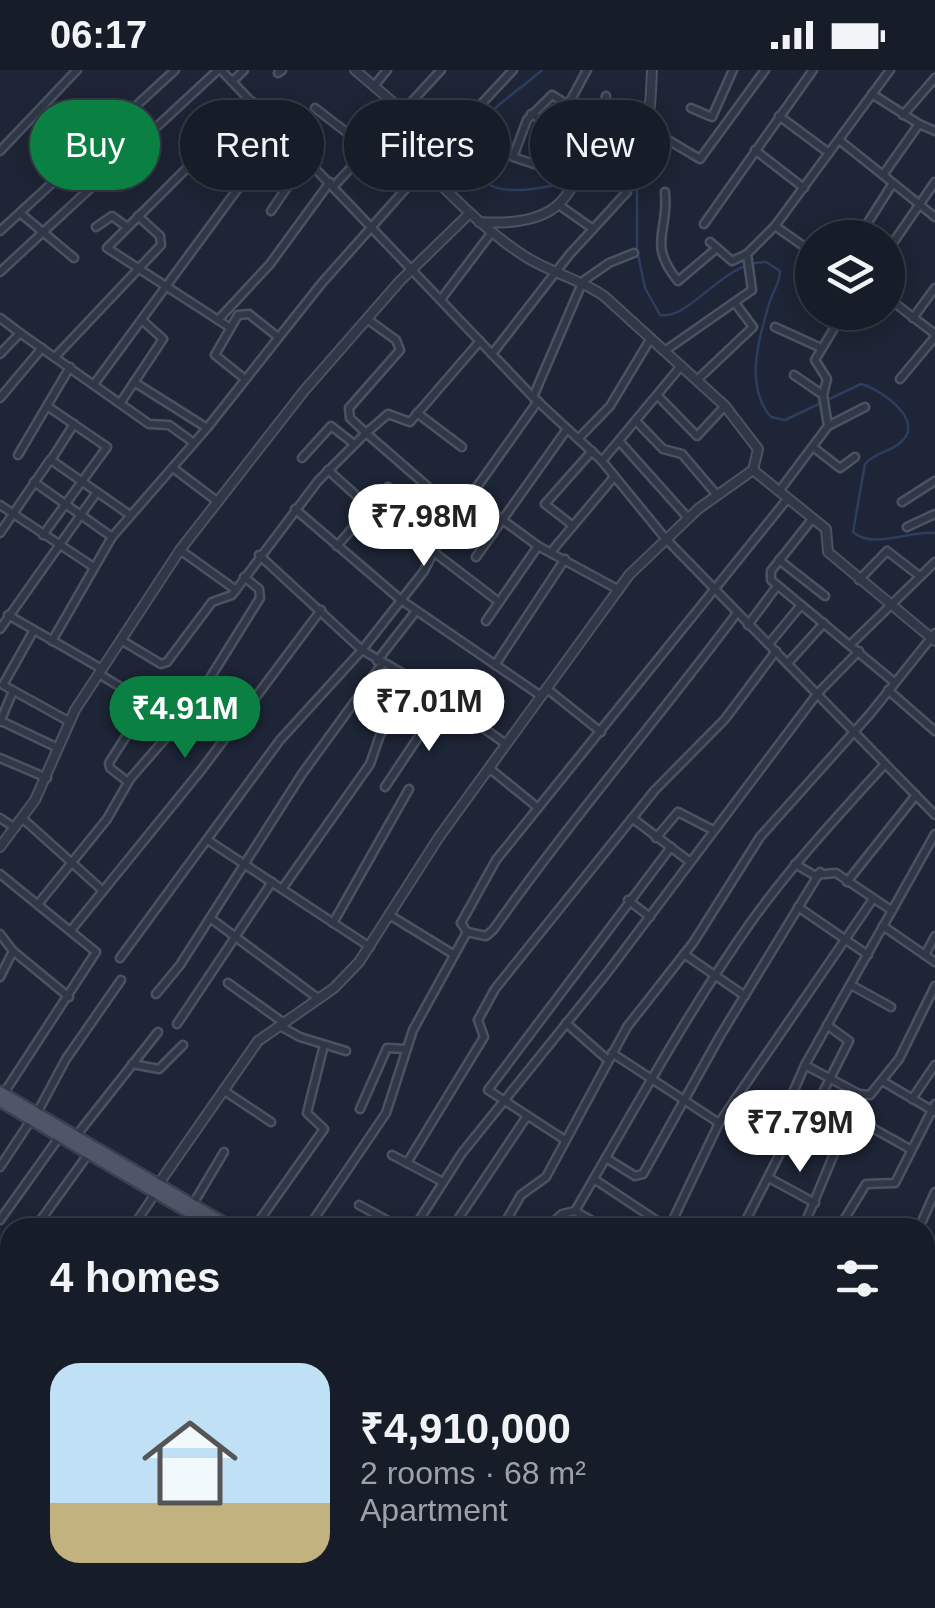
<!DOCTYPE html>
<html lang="en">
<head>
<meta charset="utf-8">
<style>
  :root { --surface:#161c28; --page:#1f2530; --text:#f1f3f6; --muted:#9ea1a8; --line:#353a45; --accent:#0b8043 }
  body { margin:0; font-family:Helvetica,sans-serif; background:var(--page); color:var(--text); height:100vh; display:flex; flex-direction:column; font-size:38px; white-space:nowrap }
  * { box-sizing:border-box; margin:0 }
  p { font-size:32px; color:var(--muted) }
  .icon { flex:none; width:55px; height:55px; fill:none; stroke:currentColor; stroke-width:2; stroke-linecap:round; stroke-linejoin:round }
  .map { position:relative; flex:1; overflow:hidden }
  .side { position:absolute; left:0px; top:1148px; width:935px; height:392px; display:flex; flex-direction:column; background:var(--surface); border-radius:30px 30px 0 0; box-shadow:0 5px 25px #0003,0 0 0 2px var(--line) }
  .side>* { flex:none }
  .top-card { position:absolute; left:30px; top:30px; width:875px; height:90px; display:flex; gap:20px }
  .fabs { position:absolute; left:795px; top:150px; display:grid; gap:20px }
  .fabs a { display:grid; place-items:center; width:110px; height:110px; border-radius:50%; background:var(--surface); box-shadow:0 5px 25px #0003,0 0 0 2px var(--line); font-size:50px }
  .price { position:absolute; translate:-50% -85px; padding:0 22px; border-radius:35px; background:#fff; color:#222; font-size:32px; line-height:65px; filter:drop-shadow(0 2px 5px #0008) }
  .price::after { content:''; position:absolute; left:50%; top:60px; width:30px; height:22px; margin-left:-15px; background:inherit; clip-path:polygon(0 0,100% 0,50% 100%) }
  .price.selected { background:var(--accent); color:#fff }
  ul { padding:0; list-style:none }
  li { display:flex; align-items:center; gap:30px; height:250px; padding:0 50px }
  li span { display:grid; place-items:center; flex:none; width:280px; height:200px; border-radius:30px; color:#555 }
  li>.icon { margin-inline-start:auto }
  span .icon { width:120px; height:120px; fill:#fffc; stroke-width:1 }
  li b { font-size:42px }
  h2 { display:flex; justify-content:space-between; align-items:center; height:120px; padding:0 50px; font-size:42px }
  .chip { padding:0 35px; border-radius:45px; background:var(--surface); box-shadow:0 5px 25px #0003,0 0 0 2px var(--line); font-size:35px; line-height:90px }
  .chip.selected { background:var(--accent); color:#fff }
  .status { display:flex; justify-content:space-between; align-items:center; height:70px; padding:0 50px; background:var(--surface); direction:ltr }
  .status svg { height:28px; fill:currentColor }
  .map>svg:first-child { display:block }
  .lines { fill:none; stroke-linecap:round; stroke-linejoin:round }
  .stream { stroke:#2d3d5d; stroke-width:2.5 }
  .minor-casing { stroke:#4b5262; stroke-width:11 }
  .tertiary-casing { stroke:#4b5262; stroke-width:12 }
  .primary-casing { stroke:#394150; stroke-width:15 }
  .minor { stroke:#303847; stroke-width:6 }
  .tertiary { stroke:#303847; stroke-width:8 }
  .primary { stroke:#4e5667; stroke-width:10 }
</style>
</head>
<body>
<div class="status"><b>06:17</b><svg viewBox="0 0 49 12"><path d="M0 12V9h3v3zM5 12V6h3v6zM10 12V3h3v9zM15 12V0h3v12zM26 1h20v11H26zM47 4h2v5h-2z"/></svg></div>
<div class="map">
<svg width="935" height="1538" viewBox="0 0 935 1538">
  <rect width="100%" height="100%" fill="#1d2536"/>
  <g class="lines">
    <g class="stream">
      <path d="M542,0C521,19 494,35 477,58C468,70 463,81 470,95C490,134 536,117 570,113"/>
      <path d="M578,113L615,105L637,111V180L645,218L660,245C691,250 723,191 766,192L780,201C780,212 774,220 770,231C759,266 744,317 771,347L785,350L861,314C880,319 926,350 901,372C891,382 875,382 865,394L853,462C872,480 911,460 935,463"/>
    </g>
    <defs>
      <g id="minor">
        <polyline points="221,0 533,327 602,391 665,468 935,745"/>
        <polyline points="278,3 282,0"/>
        <polyline points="233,11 244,0"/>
        <polyline points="374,16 387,0"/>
        <polyline points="872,24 919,54 883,105 935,147"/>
        <polyline points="606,26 605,33 648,50"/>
        <polyline points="315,38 411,112"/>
        <polyline points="691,38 712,47 733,0"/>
        <polyline points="531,44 589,74 586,88 591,96"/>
        <polyline points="903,45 935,8"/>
        <polyline points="779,46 829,83"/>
        <polyline points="919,54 935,61"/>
        <polyline points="648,58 700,89 765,0"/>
        <polyline points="839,70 883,105"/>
        <polyline points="443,75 513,0"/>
        <polyline points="755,80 804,118"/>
        <polyline points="0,81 77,0"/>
        <polyline points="586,98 543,97 513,87 527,50 552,25 568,35 587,0"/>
        <polyline points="334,116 441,0"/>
        <path d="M665,122C669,163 647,173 678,211L717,178"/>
        <polyline points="559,135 593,159"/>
        <polyline points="271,141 307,88"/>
        <polyline points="20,143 74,188"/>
        <polyline points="704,154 813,0"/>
        <polyline points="775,156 812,182"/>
        <polyline points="96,157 112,146 127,157"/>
        <polyline points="0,161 175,0"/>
        <polyline points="858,168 893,113"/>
        <polyline points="710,172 732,191 747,184"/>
        <polyline points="888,180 935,112"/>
        <polyline points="0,202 218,0"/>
        <polyline points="442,228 492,162"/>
        <polyline points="888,228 935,264"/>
        <polyline points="0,248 20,263"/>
        <polyline points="913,248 935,218"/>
        <polyline points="367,249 396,270 400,280 349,338 350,348 366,363 388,344 410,352 480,271"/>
        <polyline points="218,250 270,194 330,112"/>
        <polyline points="229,257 107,178 253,32"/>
        <polyline points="775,257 819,277"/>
        <polyline points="666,280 752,220 747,184 775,156 890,0"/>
        <polyline points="0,284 20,263 149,354 169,355 194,373"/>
        <polyline points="492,284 569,185 627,122"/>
        <polyline points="55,287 161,175 160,166 138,146"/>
        <polyline points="794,305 823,325"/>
        <polyline points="245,309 215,285 238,245 249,244 278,267"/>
        <polyline points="900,309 935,267"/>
        <polyline points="697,310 753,257 735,233"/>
        <polyline points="134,312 207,358"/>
        <polyline points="95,313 281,60"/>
        <polyline points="533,327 583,211 609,193 634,183"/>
        <polyline points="659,327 697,366 725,336"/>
        <polyline points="0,328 42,278"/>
        <polyline points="121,332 163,269 142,250"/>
        <polyline points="417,343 462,377"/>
        <polyline points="637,352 663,379 682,384 717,425"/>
        <polyline points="74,354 51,390 130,445"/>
        <polyline points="828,356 865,337"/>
        <polyline points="578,369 610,336 651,268"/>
        <polyline points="620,372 688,448"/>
        <polyline points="813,377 840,398 855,387"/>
        <polyline points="18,385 70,297"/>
        <polyline points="302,388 331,356 354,374"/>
        <polyline points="602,391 681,296"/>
        <polyline points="173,398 218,432"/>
        <polyline points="328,400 370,438"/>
        <polyline points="34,412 112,467"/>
        <polyline points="780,420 828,356 823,325 827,309 815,290 844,242"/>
        <polyline points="470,426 538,476 619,520"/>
        <polyline points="902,432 935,411"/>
        <polyline points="0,435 92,496"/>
        <polyline points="372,435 499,532"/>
        <polyline points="295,439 401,530 541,626"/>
        <polyline points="813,448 771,501 771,510 894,612"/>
        <polyline points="572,455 545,434 592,381"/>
        <polyline points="907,457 935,444"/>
        <polyline points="0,463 50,390"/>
        <polyline points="43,465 107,377 47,336"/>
        <polyline points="337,476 388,417"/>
        <polyline points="180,480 236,520"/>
        <polyline points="551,482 614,407"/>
        <polyline points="259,485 362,580 418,612 506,674"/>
        <polyline points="476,487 567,359"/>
        <polyline points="779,490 825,526"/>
        <polyline points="859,510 887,481 917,504"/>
        <polyline points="8,545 102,599"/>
        <polyline points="486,551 538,476"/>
        <polyline points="748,555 777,516"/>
        <polyline points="0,559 97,422"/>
        <polyline points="34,560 3,615 70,652"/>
        <polyline points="121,570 161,594 167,592 212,532 232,525 318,411 366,363 458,443"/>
        <polyline points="52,571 112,467 207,358 321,214 424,98"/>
        <polyline points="769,574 801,535"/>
        <polyline points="851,574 935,492"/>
        <polyline points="377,591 416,541"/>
        <polyline points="788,593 824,553"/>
        <polyline points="495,595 565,489"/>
        <polyline points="99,604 147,633 109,693 110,698 128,712"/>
        <polyline points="546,618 601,662"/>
        <polyline points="888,620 935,661"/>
        <polyline points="147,633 160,631 183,649"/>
        <polyline points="1,651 58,678"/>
        <polyline points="0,652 13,621"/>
        <polyline points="0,688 47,708"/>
        <polyline points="489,698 537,737"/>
        <polyline points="385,717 443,630"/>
        <polyline points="0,748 15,758"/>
        <polyline points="22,748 101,819"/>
        <polyline points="632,748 689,791"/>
        <polyline points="656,768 678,742 713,760"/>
        <polyline points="209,771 370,877"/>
        <polyline points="795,794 814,805 836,803 891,840"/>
        <polyline points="0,804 96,882 4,1023"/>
        <polyline points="847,812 916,725"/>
        <polyline points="282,819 370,694 380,665 418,612"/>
        <polyline points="628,830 650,847"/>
        <polyline points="39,833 107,749 130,709 190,640 260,528 259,519 244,507"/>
        <polyline points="798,837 868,885"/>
        <polyline points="391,846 453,884"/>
        <polyline points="210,848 319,929"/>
        <polyline points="333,853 409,719"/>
        <polyline points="883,856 935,892"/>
        <polyline points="72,859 202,699 321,540"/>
        <polyline points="467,862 461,853 496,790 788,428"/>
        <path d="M467,862L486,866L493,860C570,751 657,650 737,543"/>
        <polyline points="0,864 13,881 0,907"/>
        <polyline points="13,881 69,927"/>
        <polyline points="684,884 745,926"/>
        <polyline points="925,885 935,866"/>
        <polyline points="120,888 280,670 362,580 424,501 440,469 538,331"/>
        <polyline points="228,913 284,953"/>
        <polyline points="851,915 891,937"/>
        <polyline points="156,924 180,895 302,704 382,594"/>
        <polyline points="566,953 608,990"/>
        <polyline points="177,954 272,812"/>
        <polyline points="280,956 300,967 346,981"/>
        <polyline points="612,983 719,1053"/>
        <polyline points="132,994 159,999 183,975"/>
        <polyline points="805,995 859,1024"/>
        <polyline points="884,1012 935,1042"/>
        <polyline points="223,1020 271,1052"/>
        <polyline points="735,1029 779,1055 835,1078"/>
        <polyline points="912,1029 935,995"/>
        <polyline points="815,1038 849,971 827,955"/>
        <polyline points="360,1039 387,978 405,979"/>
        <polyline points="37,1043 66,989 121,910"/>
        <polyline points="849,1045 910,1079"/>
        <polyline points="779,1055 805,995 935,764"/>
        <polyline points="76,1066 158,962"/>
        <polyline points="565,1070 488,1020 671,777"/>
        <polyline points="392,1085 441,1111"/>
        <polyline points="606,1088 635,1106 643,1104 720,966 820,802"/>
        <polyline points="407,1093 484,967 478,950 495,919 655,720 725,649 776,581"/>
        <polyline points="0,1097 31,1050"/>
        <polyline points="769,1108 815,1133"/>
        <polyline points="594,1109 668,1158"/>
        <polyline points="193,1134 224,1082"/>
        <polyline points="359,1135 401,1158"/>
        <polyline points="575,1141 604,1158"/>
        <polyline points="0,1150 60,1066"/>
        <polyline points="870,1156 873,1158"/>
        <polyline points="35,1158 89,1083"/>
        <polyline points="132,1158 155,1124"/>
        <polyline points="254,1158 324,1059 307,1043 324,975"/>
        <polyline points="308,1158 386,1043 413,960 467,862"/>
        <polyline points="414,1158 462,1083 607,903 817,624 859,581"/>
        <polyline points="452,1158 527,1046"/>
        <polyline points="502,1158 521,1125 546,1107 627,957 693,873 760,767 870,644 935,563"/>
        <path d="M547,1158L562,1144L575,1141C632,1044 686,944 751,852C791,796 839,745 885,694"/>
        <polyline points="669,1158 719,1053 873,829"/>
        <polyline points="742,1158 792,1060"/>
        <polyline points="803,1158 859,1024 870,1025 899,989 935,916"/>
        <polyline points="839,1158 866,1114 895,1113 935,1034"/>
        <polyline points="919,1158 935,1122"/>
        <polyline points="0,1182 10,1187"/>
        <polyline points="0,1237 10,1218"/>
        <polyline points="925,1238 935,1243"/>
        <polyline points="0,1254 10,1258"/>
        <polyline points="925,1263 935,1247"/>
        <polyline points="0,1310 10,1317"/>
        <polyline points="925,1364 935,1349"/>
        <polyline points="0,1371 10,1353"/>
        <polyline points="0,1411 10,1415"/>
        <polyline points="925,1505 935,1512"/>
        <polyline points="0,1516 10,1483"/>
        <polyline points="330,1530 344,1538"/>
        <polyline points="402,1530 415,1538"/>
        <polyline points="509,1530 523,1538"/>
        <polyline points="779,1530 791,1538"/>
        <polyline points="44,1538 48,1530"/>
        <polyline points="85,1538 89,1530"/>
        <polyline points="140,1538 144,1530"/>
        <polyline points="185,1538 190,1530"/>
        <polyline points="206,1538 211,1530"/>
        <polyline points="242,1538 247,1530"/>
        <polyline points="315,1538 319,1530"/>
        <polyline points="435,1538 439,1530"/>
        <polyline points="473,1538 477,1530"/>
        <polyline points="496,1538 499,1530"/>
        <polyline points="542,1538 547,1530"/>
        <polyline points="579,1538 584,1530"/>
        <polyline points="653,1538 658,1530"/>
        <polyline points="682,1538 687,1530"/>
        <polyline points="733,1538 738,1530"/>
        <polyline points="815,1538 820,1530"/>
      </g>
      <g id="tertiary">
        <path d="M479,152C508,154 547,152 565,127C572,119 579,102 588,97C597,92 609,93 618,87C653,67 650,36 652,0"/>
        <polyline points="753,400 826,459 828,482 935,571"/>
        <polyline points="0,777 35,730 75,640 180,480 304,321 400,211 470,143"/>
        <path d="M155,1119L258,971L334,918L359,892L439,767L629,505L698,439L753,400L758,379L725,336L604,226C580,209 551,203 526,187C488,163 456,130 424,98L443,75L355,0"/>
      </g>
      <g id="primary">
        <polyline points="0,1022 232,1158"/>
        <polyline points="0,1031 216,1158"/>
        <polyline points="925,1432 935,1435"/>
        <polyline points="925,1439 935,1443"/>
      </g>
    </defs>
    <use href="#minor" class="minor-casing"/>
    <use href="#tertiary" class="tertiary-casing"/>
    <use href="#primary" class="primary-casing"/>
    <use href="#minor" class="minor"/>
    <use href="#tertiary" class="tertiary"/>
    <use href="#primary" class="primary"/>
  </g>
</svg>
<div class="fabs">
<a><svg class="icon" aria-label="layers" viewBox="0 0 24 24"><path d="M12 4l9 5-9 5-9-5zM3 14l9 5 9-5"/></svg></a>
</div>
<b class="price" style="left:424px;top:499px">₹7.98M</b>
<b class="price" style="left:429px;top:684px">₹7.01M</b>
<b class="price selected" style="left:185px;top:691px">₹4.91M</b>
<b class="price" style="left:800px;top:1105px">₹7.79M</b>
<div class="top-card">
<a class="chip selected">Buy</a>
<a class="chip">Rent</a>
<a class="chip">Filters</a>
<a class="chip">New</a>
</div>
<section class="side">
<h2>4 homes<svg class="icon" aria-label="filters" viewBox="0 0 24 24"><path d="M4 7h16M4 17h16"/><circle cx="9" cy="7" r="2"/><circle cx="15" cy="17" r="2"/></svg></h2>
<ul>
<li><span style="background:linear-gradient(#bfe0f5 70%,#c2b280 0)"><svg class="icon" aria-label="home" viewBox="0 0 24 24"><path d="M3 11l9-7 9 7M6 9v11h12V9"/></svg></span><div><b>₹4,910,000</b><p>2 rooms · 68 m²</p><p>Apartment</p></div></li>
</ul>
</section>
</div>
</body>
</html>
